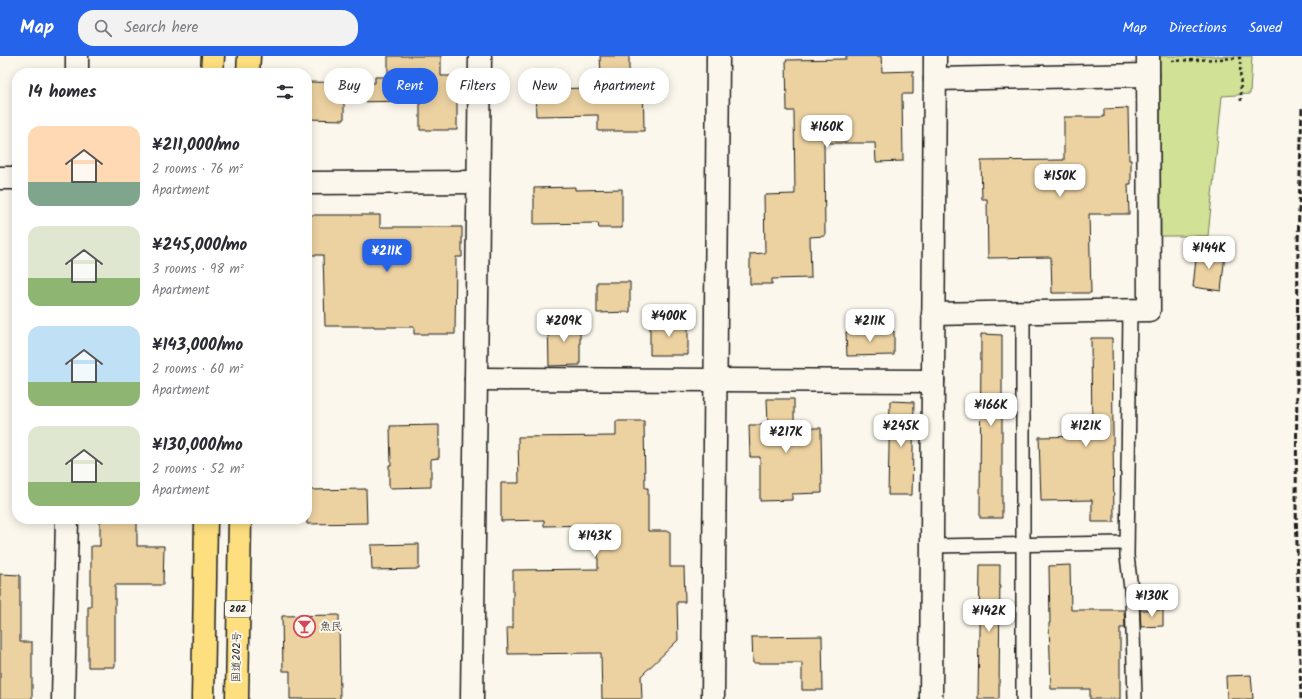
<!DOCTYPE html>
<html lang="en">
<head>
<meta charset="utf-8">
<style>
  :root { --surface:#fff; --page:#f2f2f3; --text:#2b2b33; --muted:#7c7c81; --accent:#2563eb }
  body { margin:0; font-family:Kalam,"Klee One",sans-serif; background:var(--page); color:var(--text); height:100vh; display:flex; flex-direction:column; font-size:15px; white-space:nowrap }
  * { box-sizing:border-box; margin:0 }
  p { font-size:13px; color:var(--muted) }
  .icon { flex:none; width:22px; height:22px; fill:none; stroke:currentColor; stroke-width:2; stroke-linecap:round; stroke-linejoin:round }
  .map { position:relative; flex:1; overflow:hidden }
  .panel { position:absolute; left:12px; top:12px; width:300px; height:456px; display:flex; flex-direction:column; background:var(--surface); border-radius:16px; box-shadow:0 2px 10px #0003 }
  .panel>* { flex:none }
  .hud { position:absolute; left:324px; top:12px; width:380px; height:36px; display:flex; gap:8px }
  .price { position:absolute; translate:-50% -34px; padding:0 9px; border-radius:8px; background:#fff; color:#222; font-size:13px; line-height:26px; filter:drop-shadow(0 1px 2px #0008) }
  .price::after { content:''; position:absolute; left:50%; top:24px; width:12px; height:9px; margin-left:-6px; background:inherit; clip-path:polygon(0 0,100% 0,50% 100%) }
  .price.current { background:var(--accent); color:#fff }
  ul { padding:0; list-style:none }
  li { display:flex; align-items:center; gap:12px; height:100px; padding:0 16px }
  li span { display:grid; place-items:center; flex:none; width:112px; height:80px; border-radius:12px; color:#555 }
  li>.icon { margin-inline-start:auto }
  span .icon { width:48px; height:48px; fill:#fffc; stroke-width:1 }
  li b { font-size:17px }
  h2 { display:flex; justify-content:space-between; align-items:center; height:48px; padding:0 16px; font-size:17px }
  .chip { padding:0 14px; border-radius:16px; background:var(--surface); box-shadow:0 2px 10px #0003; font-size:14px; line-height:36px }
  .chip.current { background:var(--accent); color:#fff }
  header { display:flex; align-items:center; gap:24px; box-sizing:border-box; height:56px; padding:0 20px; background:var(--accent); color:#fff }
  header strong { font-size:19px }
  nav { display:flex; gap:22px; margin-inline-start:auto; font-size:14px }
  .search { width:280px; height:36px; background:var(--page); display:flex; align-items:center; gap:10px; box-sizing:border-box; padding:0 14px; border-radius:16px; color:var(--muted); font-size:15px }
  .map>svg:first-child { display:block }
  .green { fill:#d1e296; stroke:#767f59 }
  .building { fill:#ecd2a1; stroke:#1c1c1c }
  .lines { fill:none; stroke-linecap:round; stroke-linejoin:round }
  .lane-casing { stroke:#1c1c1c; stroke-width:16 }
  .street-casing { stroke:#1c1c1c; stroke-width:25 }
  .secondary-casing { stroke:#1c1c1c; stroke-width:25 }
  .highway-casing { stroke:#1c1c1c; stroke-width:25 }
  .path { stroke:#1c1c1c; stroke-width:2.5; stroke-dasharray:3 3; stroke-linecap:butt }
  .lane { stroke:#fbf7ec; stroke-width:13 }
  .street { stroke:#fbf7ec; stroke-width:22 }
  .secondary { stroke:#fbf7ec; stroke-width:22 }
  .highway { stroke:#fddf80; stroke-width:22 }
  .rail { stroke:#1c1c1c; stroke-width:3; stroke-dasharray:6 3; stroke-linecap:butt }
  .labels { text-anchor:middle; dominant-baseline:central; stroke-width:4; stroke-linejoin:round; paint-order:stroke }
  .shield { fill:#fbf7ec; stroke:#5f5e5a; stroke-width:1 }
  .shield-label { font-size:10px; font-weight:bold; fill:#1c1c1c }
  .poi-label { font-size:11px; fill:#1c1c1c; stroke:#fbf7ec; text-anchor:start }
  .street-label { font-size:11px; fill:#1c1c1c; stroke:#fbf7ec }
</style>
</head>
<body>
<header>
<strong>Map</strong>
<div class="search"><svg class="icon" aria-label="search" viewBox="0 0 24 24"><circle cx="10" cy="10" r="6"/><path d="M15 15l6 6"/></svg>Search here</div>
<nav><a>Map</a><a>Directions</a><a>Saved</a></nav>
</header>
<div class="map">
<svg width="1302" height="643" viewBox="0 0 1302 643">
  <rect width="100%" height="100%" fill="#fbf7ec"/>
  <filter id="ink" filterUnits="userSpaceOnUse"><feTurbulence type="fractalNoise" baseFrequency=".025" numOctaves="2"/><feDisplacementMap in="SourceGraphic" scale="8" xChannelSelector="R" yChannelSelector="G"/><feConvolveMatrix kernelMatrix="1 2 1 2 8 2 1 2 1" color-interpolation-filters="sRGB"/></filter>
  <g filter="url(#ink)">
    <polygon class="green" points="1160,0 1252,0 1250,38 1222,40 1208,180 1161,180"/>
    <g class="building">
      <polygon points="388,0 441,0 441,20 459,20 459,45 457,45 457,74 420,74 420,45 344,46 344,64 307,63 307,26 375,27 375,21 388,21"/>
      <polygon points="600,0 629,0 629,18 643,18 644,75 598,75 598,59 536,60 535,33 597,32 597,18 601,18"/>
      <polygon points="846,0 881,0 882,16 913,15 913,38 902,38 903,105 876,106 875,87 824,87 825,180 810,181 811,222 772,223 772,228 750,228 750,198 765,197 764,139 795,138 794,55 787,55 786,4 846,3"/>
      <polygon points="1128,52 1129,104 1131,104 1131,128 1128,128 1129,158 1089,158 1091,237 1052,237 1051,201 988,202 987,143 982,143 981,105 1064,104 1064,61 1104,61 1104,53"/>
      <polygon points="575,131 575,134 622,133 622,172 599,172 598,167 534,168 534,132"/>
      <polygon points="307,159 380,159 380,171 462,171 462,201 456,201 455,278 414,278 414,271 374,271 374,270 325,270 323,199 307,199"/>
      <polygon points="1197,194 1225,198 1221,235 1193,231"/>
      <polygon points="597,226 630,226 630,256 597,257"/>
      <polygon points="548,264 580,264 580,309 549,310"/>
      <polygon points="688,264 688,299 650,299 650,265"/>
      <polygon points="894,275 894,299 847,300 846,276"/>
      <polygon points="981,278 1002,279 1002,462 980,462"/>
      <polygon points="1091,282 1112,282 1114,466 1092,466 1092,444 1041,445 1039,381 1092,380"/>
      <polygon points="767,343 794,343 794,372 821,372 822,437 792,438 792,444 760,445 760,401 750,401 749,369 768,369"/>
      <polygon points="890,345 914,346 912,439 888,439"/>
      <polygon points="616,365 644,365 645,432 648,432 648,475 670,475 670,511 684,511 685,546 677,546 678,584 641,620 642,643 602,643 601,597 508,598 507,572 513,572 513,514 598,513 598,469 544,470 544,464 501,465 501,427 519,427 518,381 616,380"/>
      <polygon points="439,369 439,402 431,403 431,431 389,432 389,409 391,409 390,370"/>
      <polygon points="366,433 367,467 307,468 307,434"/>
      <polygon points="100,463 137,463 137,490 164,490 163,529 115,529 115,611 88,611 88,551 91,551 91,490 100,490"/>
      <polygon points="419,488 419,513 372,514 371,489"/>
      <polygon points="980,509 1000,509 999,643 978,643"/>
      <polygon points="1070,509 1071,554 1124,554 1125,572 1120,572 1120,643 1090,643 1090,633 1051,633 1049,567 1050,567 1049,510"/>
      <polygon points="0,518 20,519 20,586 32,586 32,643 0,643"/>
      <polygon points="1140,554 1163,554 1163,570 1141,571"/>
      <polygon points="339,559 340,643 290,643 290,615 283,615 282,560"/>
      <polygon points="822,580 823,634 802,634 802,607 753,607 752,581"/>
      <polygon points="1251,619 1253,643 1227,643 1226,620"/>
    </g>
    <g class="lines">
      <defs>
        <g id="lane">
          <polyline points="1130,255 1127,500 1132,541 1135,643"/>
          <polyline points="1023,257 1023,643"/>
          <polyline points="932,490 1126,487"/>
        </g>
        <g id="street">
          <polyline points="77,17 77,0"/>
          <polyline points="935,23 1148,19"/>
          <polyline points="0,122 17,122"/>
          <polyline points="307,127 478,126"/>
          <polyline points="933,258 1149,254 1148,0"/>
          <polyline points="476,323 933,325"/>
          <polyline points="63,643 67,463"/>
          <polyline points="472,643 480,0"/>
          <polyline points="931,643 935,0"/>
        </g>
        <polyline id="secondary" points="713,643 718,0"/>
        <g id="highway">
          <polyline points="212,17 213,0"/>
          <polyline points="248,17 249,0"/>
          <polyline points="203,643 206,463"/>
          <polyline points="237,643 240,463"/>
        </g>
      </defs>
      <use href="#lane" class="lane-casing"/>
      <use href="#street" class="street-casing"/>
      <use href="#secondary" class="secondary-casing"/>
      <use href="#highway" class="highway-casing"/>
      <polyline class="path" points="1172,5 1240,2 1241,47"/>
      <use href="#lane" class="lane"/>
      <use href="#street" class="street"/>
      <use href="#secondary" class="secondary"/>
      <use href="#highway" class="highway"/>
      <polyline class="rail" points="1301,643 1296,451 1298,188 1302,51"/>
    </g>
  </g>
  <defs>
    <symbol id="bar-ring" viewBox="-11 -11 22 22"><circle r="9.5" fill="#fbf7ec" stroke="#d1495b" stroke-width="1.5"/><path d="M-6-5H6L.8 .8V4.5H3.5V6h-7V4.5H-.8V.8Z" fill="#d1495b"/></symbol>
  </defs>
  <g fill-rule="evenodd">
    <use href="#bar-ring" x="292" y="558" width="25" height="25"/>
  </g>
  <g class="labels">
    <rect class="shield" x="225" y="545" width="26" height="16" rx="3"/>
    <g class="shield-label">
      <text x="238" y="553">202</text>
    </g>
    <g class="poi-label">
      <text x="320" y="571">魚民</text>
    </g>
    <g class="street-label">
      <text transform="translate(237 601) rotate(-89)">国道202号</text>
    </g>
  </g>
</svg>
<b class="price" style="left:827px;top:93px">¥160K</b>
<b class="price" style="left:1060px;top:142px">¥150K</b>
<b class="price" style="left:1209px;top:214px">¥144K</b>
<b class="price current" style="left:387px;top:217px">¥211K</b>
<b class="price" style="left:669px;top:282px">¥400K</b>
<b class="price" style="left:564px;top:287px">¥209K</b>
<b class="price" style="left:870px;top:287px">¥211K</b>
<b class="price" style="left:991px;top:371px">¥166K</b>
<b class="price" style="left:901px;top:392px">¥245K</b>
<b class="price" style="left:1086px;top:392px">¥121K</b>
<b class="price" style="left:786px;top:398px">¥217K</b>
<b class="price" style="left:595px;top:502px">¥143K</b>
<b class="price" style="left:1152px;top:562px">¥130K</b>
<b class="price" style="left:989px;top:577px">¥142K</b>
<div class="hud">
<a class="chip">Buy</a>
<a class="chip current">Rent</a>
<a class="chip">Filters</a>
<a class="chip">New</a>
<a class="chip">Apartment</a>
</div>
<section class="panel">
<h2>14 homes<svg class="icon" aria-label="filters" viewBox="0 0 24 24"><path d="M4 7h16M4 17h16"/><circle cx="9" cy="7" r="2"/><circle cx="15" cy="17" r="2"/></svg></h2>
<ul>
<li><span style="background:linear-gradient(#ffd9b3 70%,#7fa58c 0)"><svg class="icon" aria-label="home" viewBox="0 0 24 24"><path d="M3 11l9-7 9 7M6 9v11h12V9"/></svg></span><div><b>¥211,000/mo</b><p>2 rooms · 76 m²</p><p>Apartment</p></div></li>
<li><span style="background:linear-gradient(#dfe7d0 65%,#8fb573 0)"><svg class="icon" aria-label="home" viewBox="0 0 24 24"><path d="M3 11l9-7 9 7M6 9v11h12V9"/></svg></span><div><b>¥245,000/mo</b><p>3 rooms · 98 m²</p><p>Apartment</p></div></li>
<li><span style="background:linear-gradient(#bfe0f5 70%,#8fb573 0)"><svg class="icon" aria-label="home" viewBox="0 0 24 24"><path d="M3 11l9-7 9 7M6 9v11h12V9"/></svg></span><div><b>¥143,000/mo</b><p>2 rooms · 60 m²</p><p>Apartment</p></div></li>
<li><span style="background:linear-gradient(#dfe7d0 70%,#8fb573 0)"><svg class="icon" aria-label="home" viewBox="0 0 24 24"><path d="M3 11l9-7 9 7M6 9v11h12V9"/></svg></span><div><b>¥130,000/mo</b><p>2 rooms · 52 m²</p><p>Apartment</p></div></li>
</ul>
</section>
</div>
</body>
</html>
